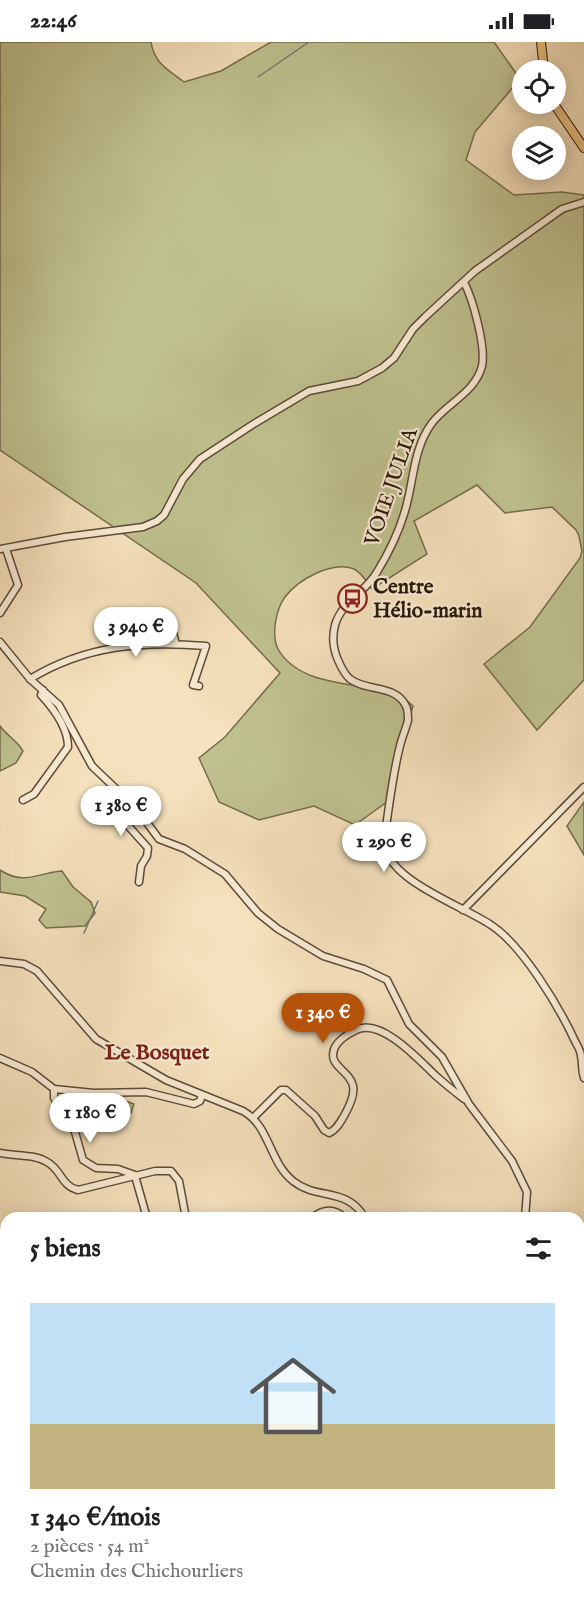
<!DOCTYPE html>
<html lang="fr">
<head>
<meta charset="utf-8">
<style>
  :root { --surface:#fff; --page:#f2f2f2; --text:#202124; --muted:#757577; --line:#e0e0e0; --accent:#b45309 }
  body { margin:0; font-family:"IM FELL English",serif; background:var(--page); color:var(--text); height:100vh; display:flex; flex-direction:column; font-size:22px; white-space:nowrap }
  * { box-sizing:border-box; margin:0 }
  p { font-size:20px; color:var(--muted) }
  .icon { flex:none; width:33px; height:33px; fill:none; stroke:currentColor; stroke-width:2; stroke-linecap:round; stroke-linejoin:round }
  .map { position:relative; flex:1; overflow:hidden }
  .side { position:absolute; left:0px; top:1170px; width:585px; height:402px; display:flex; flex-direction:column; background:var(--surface); border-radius:18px 18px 0 0; box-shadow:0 3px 15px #0003 }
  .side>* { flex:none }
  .tools { position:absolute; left:512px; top:18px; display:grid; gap:12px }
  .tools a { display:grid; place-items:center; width:54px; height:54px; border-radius:50%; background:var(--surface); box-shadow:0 3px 15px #0003; font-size:30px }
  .price { position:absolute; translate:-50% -51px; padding:0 14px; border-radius:21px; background:#fff; color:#222; font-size:20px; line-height:39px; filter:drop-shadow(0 2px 3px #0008) }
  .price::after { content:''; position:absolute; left:50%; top:36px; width:18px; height:14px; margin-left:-9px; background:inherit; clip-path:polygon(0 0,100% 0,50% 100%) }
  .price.selected { background:var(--accent); color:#fff }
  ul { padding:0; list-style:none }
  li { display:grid; align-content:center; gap:12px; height:318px; padding:0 30px }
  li+li { border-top:2px solid var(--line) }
  li span { display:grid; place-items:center; height:186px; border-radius:0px; color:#555 }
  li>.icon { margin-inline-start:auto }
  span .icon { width:108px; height:108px; fill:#fffc; stroke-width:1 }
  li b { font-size:26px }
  h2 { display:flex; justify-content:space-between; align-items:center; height:72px; padding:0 30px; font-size:26px }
  .status { display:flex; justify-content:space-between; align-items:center; height:42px; padding:0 30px; background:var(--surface); direction:ltr }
  .status svg { height:16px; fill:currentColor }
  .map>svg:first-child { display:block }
  .green { fill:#bfc28f; stroke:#746c4d; stroke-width:1.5 }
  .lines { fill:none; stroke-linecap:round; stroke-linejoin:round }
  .stream { stroke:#717a75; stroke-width:1.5 }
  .minor-casing { stroke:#5d4a38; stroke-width:9 }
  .major-casing { stroke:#2a170b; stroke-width:10 }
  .minor { stroke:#f9ecd5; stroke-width:6 }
  .major { stroke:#ebc17f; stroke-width:8 }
  .labels { text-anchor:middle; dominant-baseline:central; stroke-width:4.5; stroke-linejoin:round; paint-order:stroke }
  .street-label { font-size:21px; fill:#2a170b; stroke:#f9ecd5 }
  .poi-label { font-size:21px; font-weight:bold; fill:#2a170b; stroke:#f9ecd5; text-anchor:start }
  .neighbourhood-label { font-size:22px; font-weight:bold; fill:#7a1f14; stroke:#f9ecd5 }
</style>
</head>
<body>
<div class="status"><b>22:46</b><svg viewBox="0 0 49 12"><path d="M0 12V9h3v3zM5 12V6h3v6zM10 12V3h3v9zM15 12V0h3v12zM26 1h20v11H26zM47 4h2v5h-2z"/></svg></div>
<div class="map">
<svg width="584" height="1572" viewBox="0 0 584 1572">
  <rect width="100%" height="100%" fill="#f6e2be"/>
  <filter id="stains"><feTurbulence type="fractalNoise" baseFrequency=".00333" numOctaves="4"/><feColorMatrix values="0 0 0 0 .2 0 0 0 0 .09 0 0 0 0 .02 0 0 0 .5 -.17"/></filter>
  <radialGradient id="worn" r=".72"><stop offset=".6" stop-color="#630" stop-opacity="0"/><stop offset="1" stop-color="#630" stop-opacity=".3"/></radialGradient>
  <g class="green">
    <path d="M0,0H151C154,21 168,28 184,40L221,29L271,0H494L520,37L475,90L466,118L514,153L562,150L584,153V638L537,688L484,622L530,585L580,516L582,509L579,494L576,488L552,465L505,471L477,443L414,479L427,512L372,547C367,540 361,530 354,527C332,518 298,538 285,555C276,567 271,593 278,607C296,639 341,641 372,646C379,647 389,647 395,650C401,653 407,659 413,664L388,759L355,783L314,764L259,778L219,760L199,716L225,695L280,631L196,541L0,408Z"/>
    <path d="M0,684C7,694 18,699 23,709L16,721L0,729Z"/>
    <polygon points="584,760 584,813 567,784"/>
    <path d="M0,828C25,844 36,831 62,829L73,845L91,860L95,871L85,884L46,886L39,878L46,867L25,854L0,850Z"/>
    <polygon points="114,1055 134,1062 131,1071 112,1064"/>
    <polygon points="579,1230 584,1233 584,1369 579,1369"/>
    <path d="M584,1433V1506C576,1490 576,1450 584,1433Z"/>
  </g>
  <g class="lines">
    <g class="stream">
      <polyline points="258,35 309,0"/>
      <polyline points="84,891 98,859"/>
    </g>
    <defs>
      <g id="minor">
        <path d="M464,240C473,258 486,304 482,324C475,351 447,361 432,381C412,408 414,442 404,472C398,492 388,512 377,530C366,550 342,559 335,583C332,595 333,607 338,618C341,625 344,632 350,637C367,650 395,642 406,664C408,668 408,674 408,678C406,687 402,695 400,704C392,735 389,767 384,798C384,838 462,863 491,883C522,903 558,963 574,997C576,1002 581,1008 581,1014C583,1023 581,1026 584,1036"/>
        <polyline points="0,507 65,495 143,485 157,479 164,473 183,437 200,417 252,383 309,349 358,339 382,326 394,316 413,287 425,275 475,229 562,167 584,160"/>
        <polyline points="0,571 18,543 6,507"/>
        <polyline points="168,573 176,602"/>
        <polyline points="0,600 30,637 59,663 92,724 136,766 159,797 185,807 225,832 258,871 278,887 323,914 364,927 387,938 409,982 442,1015 469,1062 512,1119 527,1150 525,1176"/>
        <path d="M30,637C86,603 142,599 206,604L193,643L199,644"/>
        <path d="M23,758L34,752L68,705C68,685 54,667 41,653L43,648"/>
        <polyline points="136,766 125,772 122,777 148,806 147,814 141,824 139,840"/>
        <polyline points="463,868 584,745"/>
        <path d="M0,919L24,922L37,929L96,997L166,1038L243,1069C270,1084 269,1120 293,1139C318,1159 346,1144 365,1176"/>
        <polyline points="0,1016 32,1030 54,1047 94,1051 146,1050 194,1062 200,1059 202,1053"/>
        <polyline points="54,1047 54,1056 75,1090 83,1118 96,1126 118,1127 135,1133"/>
        <path d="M254,1075L281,1048H286L315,1074L324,1088L329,1091C336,1088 340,1081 344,1074C348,1067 355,1053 353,1044C350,1028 326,1024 335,1005C339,997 348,992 356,988C381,975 420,1019 436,1034C445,1042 455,1050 464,1057"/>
        <path d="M0,1111C15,1114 34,1112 47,1120C61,1127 61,1144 78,1148L155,1129H171L179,1139L186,1176"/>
        <polyline points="135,1134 147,1176"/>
        <path d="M312,1176C323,1167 334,1166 345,1176"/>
        <polyline points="0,1190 6,1185"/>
        <polyline points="579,1217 584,1220"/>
        <polyline points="0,1237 6,1242"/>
        <polyline points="0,1342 6,1348"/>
        <polyline points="579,1377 584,1383"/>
        <polyline points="152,1566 157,1572"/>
        <polyline points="336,1566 345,1572"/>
        <polyline points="393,1566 397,1572"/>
        <polyline points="486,1566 487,1572"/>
        <polyline points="572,1566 573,1572"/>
        <polyline points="250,1572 252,1566"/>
        <polyline points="261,1572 272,1566"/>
        <polyline points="546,1572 550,1566"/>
      </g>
      <g id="major">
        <polyline points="541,0 544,28"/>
        <polyline points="554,62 584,106"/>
        <polyline points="0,1284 6,1287"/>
        <polyline points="179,1566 182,1572"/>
      </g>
    </defs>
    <use href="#minor" class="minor-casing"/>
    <use href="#major" class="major-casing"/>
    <use href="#minor" class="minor"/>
    <use href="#major" class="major"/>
  </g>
  <defs>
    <symbol id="bus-ring" viewBox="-11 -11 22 22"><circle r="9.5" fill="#f9ecd5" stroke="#8f2418" stroke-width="1.5"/><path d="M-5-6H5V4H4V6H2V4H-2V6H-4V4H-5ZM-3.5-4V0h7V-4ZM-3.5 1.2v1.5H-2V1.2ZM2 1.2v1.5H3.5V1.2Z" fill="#8f2418"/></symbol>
  </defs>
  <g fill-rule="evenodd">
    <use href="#bus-ring" x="336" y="540" width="33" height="33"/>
  </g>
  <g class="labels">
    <g class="street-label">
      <text transform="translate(392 445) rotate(-71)">VOIE JULIA</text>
    </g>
    <g class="poi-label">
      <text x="373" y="545">Centre<tspan x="373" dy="24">Hélio-marin</tspan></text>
    </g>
    <g class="neighbourhood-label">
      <text x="157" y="1011">Le Bosquet</text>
    </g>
  </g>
  <rect width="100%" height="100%" filter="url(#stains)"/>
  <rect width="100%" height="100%" fill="url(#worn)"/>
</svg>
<div class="tools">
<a><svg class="icon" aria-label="locate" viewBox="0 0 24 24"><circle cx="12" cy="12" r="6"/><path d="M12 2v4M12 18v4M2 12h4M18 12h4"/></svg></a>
<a><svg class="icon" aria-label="layers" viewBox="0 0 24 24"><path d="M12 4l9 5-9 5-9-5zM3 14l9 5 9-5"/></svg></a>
</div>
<b class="price" style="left:136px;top:616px">3 940 €</b>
<b class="price" style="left:121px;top:795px">1 380 €</b>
<b class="price" style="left:384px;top:831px">1 290 €</b>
<b class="price selected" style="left:323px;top:1002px">1 340 €</b>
<b class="price" style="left:90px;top:1102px">1 180 €</b>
<section class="side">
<h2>5 biens<svg class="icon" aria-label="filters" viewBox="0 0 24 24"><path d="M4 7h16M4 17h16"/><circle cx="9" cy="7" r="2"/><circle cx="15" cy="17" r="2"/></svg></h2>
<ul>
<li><span style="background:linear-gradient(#bfe0f5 65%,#c2b280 0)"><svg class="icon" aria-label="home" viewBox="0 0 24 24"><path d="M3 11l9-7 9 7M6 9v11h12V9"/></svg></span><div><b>1 340 €/mois</b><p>2 pièces · 54 m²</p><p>Chemin des Chichourliers</p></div></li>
</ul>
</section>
</div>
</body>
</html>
